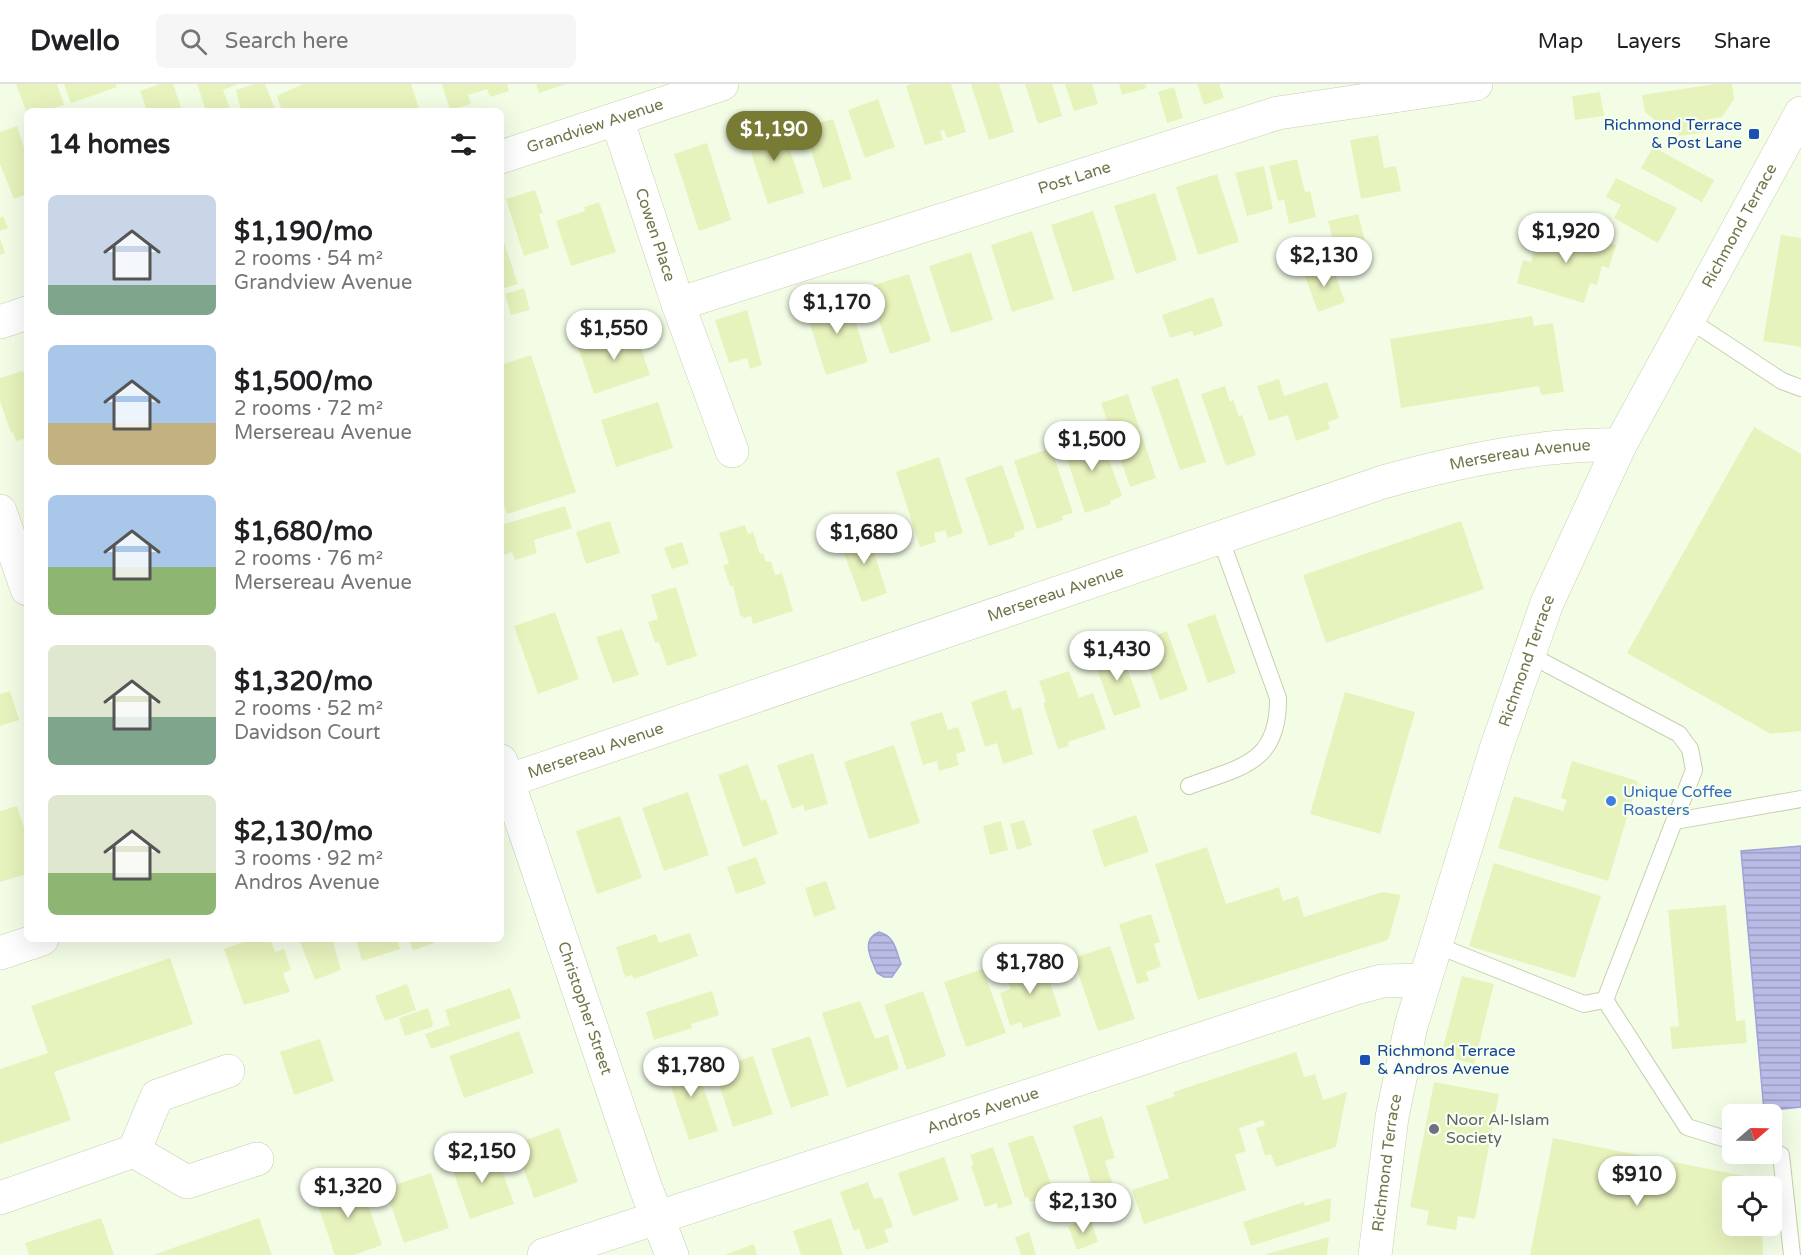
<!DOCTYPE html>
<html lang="en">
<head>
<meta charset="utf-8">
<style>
  :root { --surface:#fff; --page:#f6f6f6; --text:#202124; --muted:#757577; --line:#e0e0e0; --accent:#777b34 }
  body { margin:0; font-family:"Varela Round",sans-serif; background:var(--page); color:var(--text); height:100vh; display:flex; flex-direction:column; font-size:22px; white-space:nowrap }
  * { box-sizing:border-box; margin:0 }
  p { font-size:20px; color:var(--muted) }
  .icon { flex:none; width:33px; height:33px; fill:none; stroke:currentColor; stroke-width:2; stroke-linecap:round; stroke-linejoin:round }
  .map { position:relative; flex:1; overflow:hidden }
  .drawer { position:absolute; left:24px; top:24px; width:480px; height:834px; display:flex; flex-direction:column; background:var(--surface); border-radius:9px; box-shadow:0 6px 24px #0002 }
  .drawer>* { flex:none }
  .needle { width:39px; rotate:70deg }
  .fabs { position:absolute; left:1722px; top:1020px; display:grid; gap:12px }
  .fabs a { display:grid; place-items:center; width:60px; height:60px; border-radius:9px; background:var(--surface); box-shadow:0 6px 24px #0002; font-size:30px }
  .price { position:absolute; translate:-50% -51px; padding:0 14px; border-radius:21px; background:#fff; color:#222; font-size:20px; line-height:39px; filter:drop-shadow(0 2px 3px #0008) }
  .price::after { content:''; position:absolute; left:50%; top:36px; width:18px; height:14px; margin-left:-9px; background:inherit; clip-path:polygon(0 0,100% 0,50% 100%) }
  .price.selected { background:var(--accent); color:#fff }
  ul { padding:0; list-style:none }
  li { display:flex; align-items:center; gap:18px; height:150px; padding:0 24px }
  li span { display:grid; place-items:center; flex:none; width:168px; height:120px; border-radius:9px; color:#555 }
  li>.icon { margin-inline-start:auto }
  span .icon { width:72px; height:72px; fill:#fffc; stroke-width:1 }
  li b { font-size:26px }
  h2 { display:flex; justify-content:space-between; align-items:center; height:72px; padding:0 24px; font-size:26px }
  header { display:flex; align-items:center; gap:36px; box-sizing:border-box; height:84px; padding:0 30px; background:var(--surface); border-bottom:2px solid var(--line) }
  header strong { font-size:28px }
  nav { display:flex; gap:33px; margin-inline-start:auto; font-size:21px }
  .search { width:420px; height:54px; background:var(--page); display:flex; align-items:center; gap:15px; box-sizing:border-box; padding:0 21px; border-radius:9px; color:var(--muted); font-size:22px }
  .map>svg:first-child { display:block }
  .water { fill:url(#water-rules); stroke:#a0a1da; stroke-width:1.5 }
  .building { fill:#e7f3bd }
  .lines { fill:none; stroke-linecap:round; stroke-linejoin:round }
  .service-casing { stroke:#c6cfac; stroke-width:18 }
  .minor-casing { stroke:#c6cfac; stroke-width:34 }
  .secondary-casing { stroke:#c7d2a9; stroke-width:34 }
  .service { stroke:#fff; stroke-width:16 }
  .minor { stroke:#fff; stroke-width:33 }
  .secondary { stroke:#fff; stroke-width:33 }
  .transit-dot { fill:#1a4fb4; stroke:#f7ffed; stroke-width:2 }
  .shop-dot { fill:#3f7fe0; stroke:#f7ffed; stroke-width:2 }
  .worship-dot { fill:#6b7280; stroke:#f7ffed; stroke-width:2 }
  .labels { text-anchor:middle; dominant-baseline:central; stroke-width:4.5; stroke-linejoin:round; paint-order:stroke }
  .transit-label { font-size:16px; fill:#164399; stroke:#f7ffed; text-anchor:end }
  .street-label { font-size:16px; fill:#6f774a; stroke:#f7ffed }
  .shop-label { font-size:16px; fill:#366cbe; stroke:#f7ffed; text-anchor:start }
  .worship-label { font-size:16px; fill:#5b616d; stroke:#f7ffed; text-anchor:start }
</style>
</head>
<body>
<header>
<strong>Dwello</strong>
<div class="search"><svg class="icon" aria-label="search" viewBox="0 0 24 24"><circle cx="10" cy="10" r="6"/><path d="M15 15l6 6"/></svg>Search here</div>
<nav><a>Map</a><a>Layers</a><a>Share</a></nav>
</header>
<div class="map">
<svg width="1801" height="1171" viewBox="0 0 1801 1171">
  <defs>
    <pattern id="water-rules" width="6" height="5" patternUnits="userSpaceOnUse" patternTransform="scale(1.5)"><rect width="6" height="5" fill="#babbe7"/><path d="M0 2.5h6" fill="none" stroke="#9b9dbd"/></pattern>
  </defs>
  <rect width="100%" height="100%" fill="#f3fde6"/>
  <g class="water">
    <polygon points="1801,762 1801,1023 1764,1027 1741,767"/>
    <path d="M879,848C895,852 896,867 901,880L892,893H884L877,889C871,874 860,856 879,848Z"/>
  </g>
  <g class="building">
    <polygon points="16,0 57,0 64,21 44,27 26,27"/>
    <polygon points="64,0 116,0 117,3 71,19"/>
    <polygon points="160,0 173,0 182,26 147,27 140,7"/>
    <polygon points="197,0 238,0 223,6 231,27 206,27"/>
    <polygon points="254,0 265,0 276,27 241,27 236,6"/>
    <polygon points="303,0 411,0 420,27 282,27 277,12"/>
    <polygon points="442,0 507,0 509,7 490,13 487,5 468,11 471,20 450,26"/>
    <polygon points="536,0 566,0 539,9"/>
    <polygon points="912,0 951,0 966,48 947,54 944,46 940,47 943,56 925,61 906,2"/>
    <polygon points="971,0 999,0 1014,48 989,56"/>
    <polygon points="1025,0 1052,0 1062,32 1038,40"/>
    <polygon points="1065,0 1092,0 1098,20 1074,27"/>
    <polygon points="1119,0 1145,0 1147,4 1122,11"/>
    <polygon points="1197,0 1219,0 1224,14 1204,21"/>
    <polygon points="1716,0 1732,0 1734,15 1722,33 1705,36 1707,48 1679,52 1677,40 1662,42 1645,28 1642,11"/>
    <polygon points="1174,3 1183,34 1167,39 1158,8"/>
    <polygon points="1600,8 1604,32 1575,36 1572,12"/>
    <polygon points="878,15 895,63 865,74 848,26"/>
    <polygon points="833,35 852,95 823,104 804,43"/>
    <polygon points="780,36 804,109 768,120 744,47"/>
    <polygon points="17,42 27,73 27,110 14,115 0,80 0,48"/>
    <polygon points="1378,51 1384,84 1396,82 1401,107 1361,115 1350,56"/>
    <polygon points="707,59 731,136 699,147 674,70"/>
    <polygon points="1653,63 1714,96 1702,118 1641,84"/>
    <polygon points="1297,75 1305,108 1310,107 1316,133 1289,140 1284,116 1278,117 1269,82"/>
    <polygon points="1264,82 1273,125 1247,132 1235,89"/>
    <polygon points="1217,90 1239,158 1198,171 1176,103"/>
    <polygon points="1616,94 1677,124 1658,159 1614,134 1621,121 1606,113"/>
    <polygon points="535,106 543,129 539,130 549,164 524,172 506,115"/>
    <polygon points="1155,109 1177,176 1136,190 1114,122"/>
    <polygon points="599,118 616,168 571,182 556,137 585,127 584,123"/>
    <polygon points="1093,127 1115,195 1073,208 1051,141"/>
    <polygon points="1358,130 1366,161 1336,168 1328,137"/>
    <polygon points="3,132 8,144 0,147 0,134"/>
    <polygon points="1549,141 1616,161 1609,184 1602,182 1597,201 1590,199 1584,219 1517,199 1523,176 1531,178 1536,158 1543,161"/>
    <polygon points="1032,147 1054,215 1012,228 991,161"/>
    <polygon points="501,150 518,200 501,205"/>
    <polygon points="1781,151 1801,154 1801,263 1763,257"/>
    <polygon points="0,155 5,169 0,171"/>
    <polygon points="971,168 993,236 951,249 929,182"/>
    <polygon points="1331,179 1345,218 1318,228 1304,189"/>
    <polygon points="909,190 931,257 890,270 868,203"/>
    <polygon points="524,204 530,226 511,231 505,210"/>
    <polygon points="847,211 868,278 826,291 805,224"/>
    <polygon points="1213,213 1223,242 1194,252 1192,247 1170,254 1162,231"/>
    <polygon points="747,226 762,281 750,285 747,274 729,279 715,236"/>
    <polygon points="1532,232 1534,242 1553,239 1564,308 1541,311 1539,302 1401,324 1390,255"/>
    <polygon points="634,244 650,291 594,310 578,263"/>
    <polygon points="531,271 576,408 507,430 501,410 501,281"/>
    <polygon points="23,287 27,299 27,344 24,345 27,354 16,357 13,348 11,349 0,317 0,294"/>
    <polygon points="1178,294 1206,378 1180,386 1151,303"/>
    <polygon points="1279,295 1284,312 1327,298 1339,334 1328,338 1330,345 1296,357 1288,331 1269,337 1257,302"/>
    <polygon points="1225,302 1230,318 1233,316 1239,332 1242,331 1256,371 1226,382 1201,310"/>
    <polygon points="1128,310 1156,394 1130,403 1101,319"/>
    <polygon points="658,318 673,364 616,383 601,336"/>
    <polygon points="1754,343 1801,370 1801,647 1771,650 1627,569"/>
    <polygon points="1099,348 1122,412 1110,417 1111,420 1085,429 1062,361"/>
    <polygon points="1051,364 1073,429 1062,432 1063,436 1037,445 1014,377"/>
    <polygon points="939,373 963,449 948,454 945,446 939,448 934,449 936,458 920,463 896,388"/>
    <polygon points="1002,381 1025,445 1014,449 1015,453 989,462 965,394"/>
    <polygon points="565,422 572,444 534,456 537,469 515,476 512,468 501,472 501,441"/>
    <polygon points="610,437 620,469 586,480 576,448"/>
    <polygon points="1461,437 1484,505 1326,559 1303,491"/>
    <polygon points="865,440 887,509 862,518 844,469 852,466 846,446"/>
    <polygon points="745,441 748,450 753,448 760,470 763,469 766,478 771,477 775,491 782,489 793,527 753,540 751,532 745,534 740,531 733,502 730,502 723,481 729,480 719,449"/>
    <polygon points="682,458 689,480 672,485 664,464"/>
    <polygon points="676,503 697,572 667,582 659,558 655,559 648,538 658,535 651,511"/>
    <polygon points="555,528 579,595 538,610 514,542"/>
    <polygon points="1215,530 1236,589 1208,599 1187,540"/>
    <polygon points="622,545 639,591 613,599 596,553"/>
    <polygon points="1167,547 1188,606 1160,616 1139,557"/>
    <polygon points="1120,564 1141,623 1114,632 1093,574"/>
    <polygon points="1069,587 1079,614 1093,609 1106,645 1068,658 1069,662 1058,665 1043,619 1046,618 1039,597"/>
    <polygon points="1006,606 1012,626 1021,623 1033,670 1003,680 997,659 985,663 971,618"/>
    <polygon points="10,607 19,636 0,642 0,610"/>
    <polygon points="1345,608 1415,628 1380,750 1310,730"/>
    <polygon points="942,628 948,646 958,643 966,667 956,670 959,681 939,687 937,677 923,681 910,638"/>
    <polygon points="894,661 920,739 869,755 844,678"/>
    <polygon points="813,669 828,720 805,727 803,721 792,725 777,681"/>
    <polygon points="1572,677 1638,697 1608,797 1498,764 1514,712 1563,727 1567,716 1561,714"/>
    <polygon points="748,680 761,717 766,715 778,750 743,763 718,691"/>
    <polygon points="688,708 709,771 664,787 642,724"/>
    <polygon points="17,722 27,753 27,790 0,798 0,727"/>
    <polygon points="1136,731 1149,768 1104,783 1092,746"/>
    <polygon points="620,732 642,794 597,810 576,747"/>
    <polygon points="1024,736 1032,761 1017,766 1010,740"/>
    <polygon points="1001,737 1008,766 990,771 983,742"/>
    <polygon points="1207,763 1226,820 1279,803 1283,817 1298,812 1304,833 1382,808 1401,811 1388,856 1198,916 1155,780"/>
    <polygon points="756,773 766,800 736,810 727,783"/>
    <polygon points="1494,779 1601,812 1575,894 1469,862"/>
    <polygon points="826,797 836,825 814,833 805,804"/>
    <polygon points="1726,821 1736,937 1745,936 1747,959 1672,965 1670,943 1679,942 1668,826"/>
    <polygon points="1151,830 1160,858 1154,860 1161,883 1146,888 1149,897 1137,900 1119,840"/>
    <polygon points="690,849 698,872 634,895 632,891 625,893 616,863 656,850 659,859"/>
    <polygon points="252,855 270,855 275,868 284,865 291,886 283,889 290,908 244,921 224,865"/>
    <polygon points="299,855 332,855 341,886 315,896"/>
    <polygon points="356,855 397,855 400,865 362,877"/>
    <polygon points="409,855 433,855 434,859 413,866"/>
    <polygon points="1110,862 1135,935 1098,947 1073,874"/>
    <polygon points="1042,873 1061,932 1023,944 1021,938 1010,942 1000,909 1011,905 1004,886"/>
    <polygon points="170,874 193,940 54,988 71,1036 0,1060 0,985 48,969 31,922"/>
    <polygon points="983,885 1006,949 966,963 944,898"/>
    <polygon points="1462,892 1494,900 1474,980 1441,971"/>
    <polygon points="407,900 416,926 385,937 375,912"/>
    <polygon points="510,904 521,934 431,965 425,950 450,941 445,926"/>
    <polygon points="712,907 719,931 691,940 692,944 654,956 646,928"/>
    <polygon points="923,907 946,972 907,986 884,921"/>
    <polygon points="860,917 875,955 888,951 899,985 847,1004 822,929"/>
    <polygon points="428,924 433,939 432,943 405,952 399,934"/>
    <polygon points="519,947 534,989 464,1014 449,972"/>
    <polygon points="810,952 829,1011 791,1024 771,965"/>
    <polygon points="320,955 334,997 294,1011 280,968"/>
    <polygon points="1296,968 1304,993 1315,990 1323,1016 1347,1008 1336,1063 1276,1083 1271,1070 1265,1072 1256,1044 1265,1041 1263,1036 1239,1044 1246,1067 1235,1071 1246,1106 1144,1140 1132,1106 1169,1094 1146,1022 1175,1012 1173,1008"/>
    <polygon points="693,972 718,1047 689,1056 664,982"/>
    <polygon points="753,972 773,1030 733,1043 714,985"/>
    <polygon points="1434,998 1499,1010 1475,1135 1458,1132 1456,1146 1426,1141 1429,1127 1410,1123"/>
    <polygon points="1102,1032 1115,1074 1105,1077 1114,1105 1095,1111 1073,1042"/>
    <polygon points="559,1044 578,1098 534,1114 515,1060"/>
    <polygon points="1033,1051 1053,1105 1040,1109 1042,1115 1030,1118 1028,1113 1025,1114 1008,1059"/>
    <polygon points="1553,1054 1759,1095 1760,1102 1732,1102 1732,1142 1762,1142 1763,1171 1530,1171"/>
    <polygon points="993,1063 1013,1120 998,1125 997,1119 985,1123 971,1082 974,1080 970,1071"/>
    <polygon points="495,1066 514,1120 470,1135 451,1081"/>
    <polygon points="944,1073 959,1116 913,1132 898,1089"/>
    <polygon points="431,1089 449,1144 404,1159 385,1104"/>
    <polygon points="359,1095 382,1161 354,1171 335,1171 314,1110"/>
    <polygon points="868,1098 874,1115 882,1113 893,1143 884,1146 889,1158 866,1166 859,1145 854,1147 840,1108"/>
    <polygon points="1331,1114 1330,1137 1251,1162 1243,1138 1304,1118 1305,1122"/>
    <polygon points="101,1134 114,1171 29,1171 25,1159"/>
    <polygon points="259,1134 272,1171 153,1171"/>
    <polygon points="831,1134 843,1171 801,1171 793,1147"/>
    <polygon points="1090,1134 1098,1158 1077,1166 1068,1142"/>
    <polygon points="1029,1148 1036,1171 1021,1171 1015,1153"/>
    <polygon points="1329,1153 1327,1171 1266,1171 1266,1170"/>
    <polygon points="754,1160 757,1171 724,1171"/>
  </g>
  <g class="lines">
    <defs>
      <g id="service">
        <polyline points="1688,235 1782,297 1801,304"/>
        <path d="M1189,702C1240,683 1279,680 1278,614L1221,456"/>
        <polyline points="1675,737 1801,715"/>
        <polyline points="1436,861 1584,920 1605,916 1694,686 1690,665 1679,650 1528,570"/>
        <polyline points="1605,916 1687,1043 1732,1057"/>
        <polyline points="1772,1068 1781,1071 1792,1171"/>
      </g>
      <g id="minor">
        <path id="s1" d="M617,35L678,220L732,367"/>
        <path id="s2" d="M501,73L722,0"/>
        <path id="s3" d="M678,220L1278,29L1476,0"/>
        <polyline points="0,238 27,229"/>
        <polyline points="0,427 27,505"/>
        <path id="s4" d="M501,677L645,1102L672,1171"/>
        <path id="s5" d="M501,699L1383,398C1455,378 1545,359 1620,361"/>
        <polyline points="0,869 42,855"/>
        <polyline points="134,1067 187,1098 257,1075"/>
        <polyline points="0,1114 134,1067 157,1012 228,987"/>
        <path id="s6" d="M544,1171L1356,904L1382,897L1425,896"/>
      </g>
      <g id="secondary">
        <path id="s7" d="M1375,1171L1392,1033L1411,942L1496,665L1547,519L1620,361L1801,29"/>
      </g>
    </defs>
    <use href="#service" class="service-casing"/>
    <use href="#minor" class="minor-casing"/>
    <use href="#secondary" class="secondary-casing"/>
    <use href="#service" class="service"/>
    <use href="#minor" class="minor"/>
    <use href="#secondary" class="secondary"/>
  </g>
  <g class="transit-dot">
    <rect x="1748" y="44" width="12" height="12" rx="3"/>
    <rect x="1359" y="970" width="12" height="12" rx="3"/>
  </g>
  <circle class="shop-dot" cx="1611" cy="717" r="6"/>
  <circle class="worship-dot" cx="1434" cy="1045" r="6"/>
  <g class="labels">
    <g class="transit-label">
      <text x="1742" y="41">Richmond Terrace<tspan x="1742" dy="18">&amp; Post Lane</tspan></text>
      <text x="1377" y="967" text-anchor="start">Richmond Terrace<tspan x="1377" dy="18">&amp; Andros Avenue</tspan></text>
    </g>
    <g class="street-label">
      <text stroke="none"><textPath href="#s2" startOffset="99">Grandview Avenue</textPath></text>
      <text stroke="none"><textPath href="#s3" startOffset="416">Post Lane</textPath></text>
      <text stroke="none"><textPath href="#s7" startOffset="1100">Richmond Terrace</textPath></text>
      <text stroke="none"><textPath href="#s1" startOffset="122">Cowen Place</textPath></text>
      <text stroke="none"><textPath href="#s5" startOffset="1072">Mersereau Avenue</textPath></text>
      <text stroke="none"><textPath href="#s5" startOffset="586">Mersereau Avenue</textPath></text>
      <text stroke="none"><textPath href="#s7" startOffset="615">Richmond Terrace</textPath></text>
      <text stroke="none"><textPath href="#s5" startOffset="100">Mersereau Avenue</textPath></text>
      <text stroke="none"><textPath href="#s4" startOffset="261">Christopher Street</textPath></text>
      <text stroke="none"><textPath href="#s6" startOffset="462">Andros Avenue</textPath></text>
      <text stroke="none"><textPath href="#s7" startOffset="93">Richmond Terrace</textPath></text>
    </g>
    <g class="shop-label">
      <text x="1623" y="708">Unique Coffee<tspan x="1623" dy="18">Roasters</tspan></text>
    </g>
    <g class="worship-label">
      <text x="1446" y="1036">Noor Al-Islam<tspan x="1446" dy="18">Society</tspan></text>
    </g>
  </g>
</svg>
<div class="fabs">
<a><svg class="needle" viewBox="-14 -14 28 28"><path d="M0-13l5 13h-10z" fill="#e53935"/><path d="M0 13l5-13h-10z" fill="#757577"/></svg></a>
<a><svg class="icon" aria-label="locate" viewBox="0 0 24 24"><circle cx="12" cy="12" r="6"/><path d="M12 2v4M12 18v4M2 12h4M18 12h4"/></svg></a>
</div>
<b class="price selected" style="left:774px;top:78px">$1,190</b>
<b class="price" style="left:1566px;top:180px">$1,920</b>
<b class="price" style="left:1324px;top:204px">$2,130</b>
<b class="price" style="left:837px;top:251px">$1,170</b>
<b class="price" style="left:614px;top:277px">$1,550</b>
<b class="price" style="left:1092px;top:388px">$1,500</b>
<b class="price" style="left:864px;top:481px">$1,680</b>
<b class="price" style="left:1117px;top:598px">$1,430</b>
<b class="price" style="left:1030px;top:911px">$1,780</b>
<b class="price" style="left:691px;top:1014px">$1,780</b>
<b class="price" style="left:482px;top:1100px">$2,150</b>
<b class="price" style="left:1637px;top:1123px">$910</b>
<b class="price" style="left:348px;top:1135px">$1,320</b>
<b class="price" style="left:1083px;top:1150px">$2,130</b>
<section class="drawer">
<h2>14 homes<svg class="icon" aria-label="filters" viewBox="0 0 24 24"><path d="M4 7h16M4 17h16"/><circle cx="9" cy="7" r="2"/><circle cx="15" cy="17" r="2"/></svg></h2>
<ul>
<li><span style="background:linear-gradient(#c9d6e8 75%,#7fa58c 0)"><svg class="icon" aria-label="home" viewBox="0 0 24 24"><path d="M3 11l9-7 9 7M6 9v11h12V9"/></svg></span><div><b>$1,190/mo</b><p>2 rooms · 54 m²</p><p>Grandview Avenue</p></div></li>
<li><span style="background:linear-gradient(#a9c7e8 65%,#c2b280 0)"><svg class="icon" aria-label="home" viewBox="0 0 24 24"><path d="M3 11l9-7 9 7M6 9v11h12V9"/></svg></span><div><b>$1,500/mo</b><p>2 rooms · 72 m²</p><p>Mersereau Avenue</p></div></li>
<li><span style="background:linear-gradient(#a9c7e8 60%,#8fb573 0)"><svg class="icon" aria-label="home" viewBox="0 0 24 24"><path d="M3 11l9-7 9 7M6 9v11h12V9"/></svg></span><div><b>$1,680/mo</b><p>2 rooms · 76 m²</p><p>Mersereau Avenue</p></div></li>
<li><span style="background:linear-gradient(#dfe7d0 60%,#7fa58c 0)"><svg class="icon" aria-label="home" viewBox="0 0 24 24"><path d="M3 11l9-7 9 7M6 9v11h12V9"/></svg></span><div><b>$1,320/mo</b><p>2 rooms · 52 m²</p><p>Davidson Court</p></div></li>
<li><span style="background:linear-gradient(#dfe7d0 65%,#8fb573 0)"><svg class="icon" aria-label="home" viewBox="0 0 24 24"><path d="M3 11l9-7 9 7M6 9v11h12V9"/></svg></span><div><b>$2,130/mo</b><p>3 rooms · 92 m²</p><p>Andros Avenue</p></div></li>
</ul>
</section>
</div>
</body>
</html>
